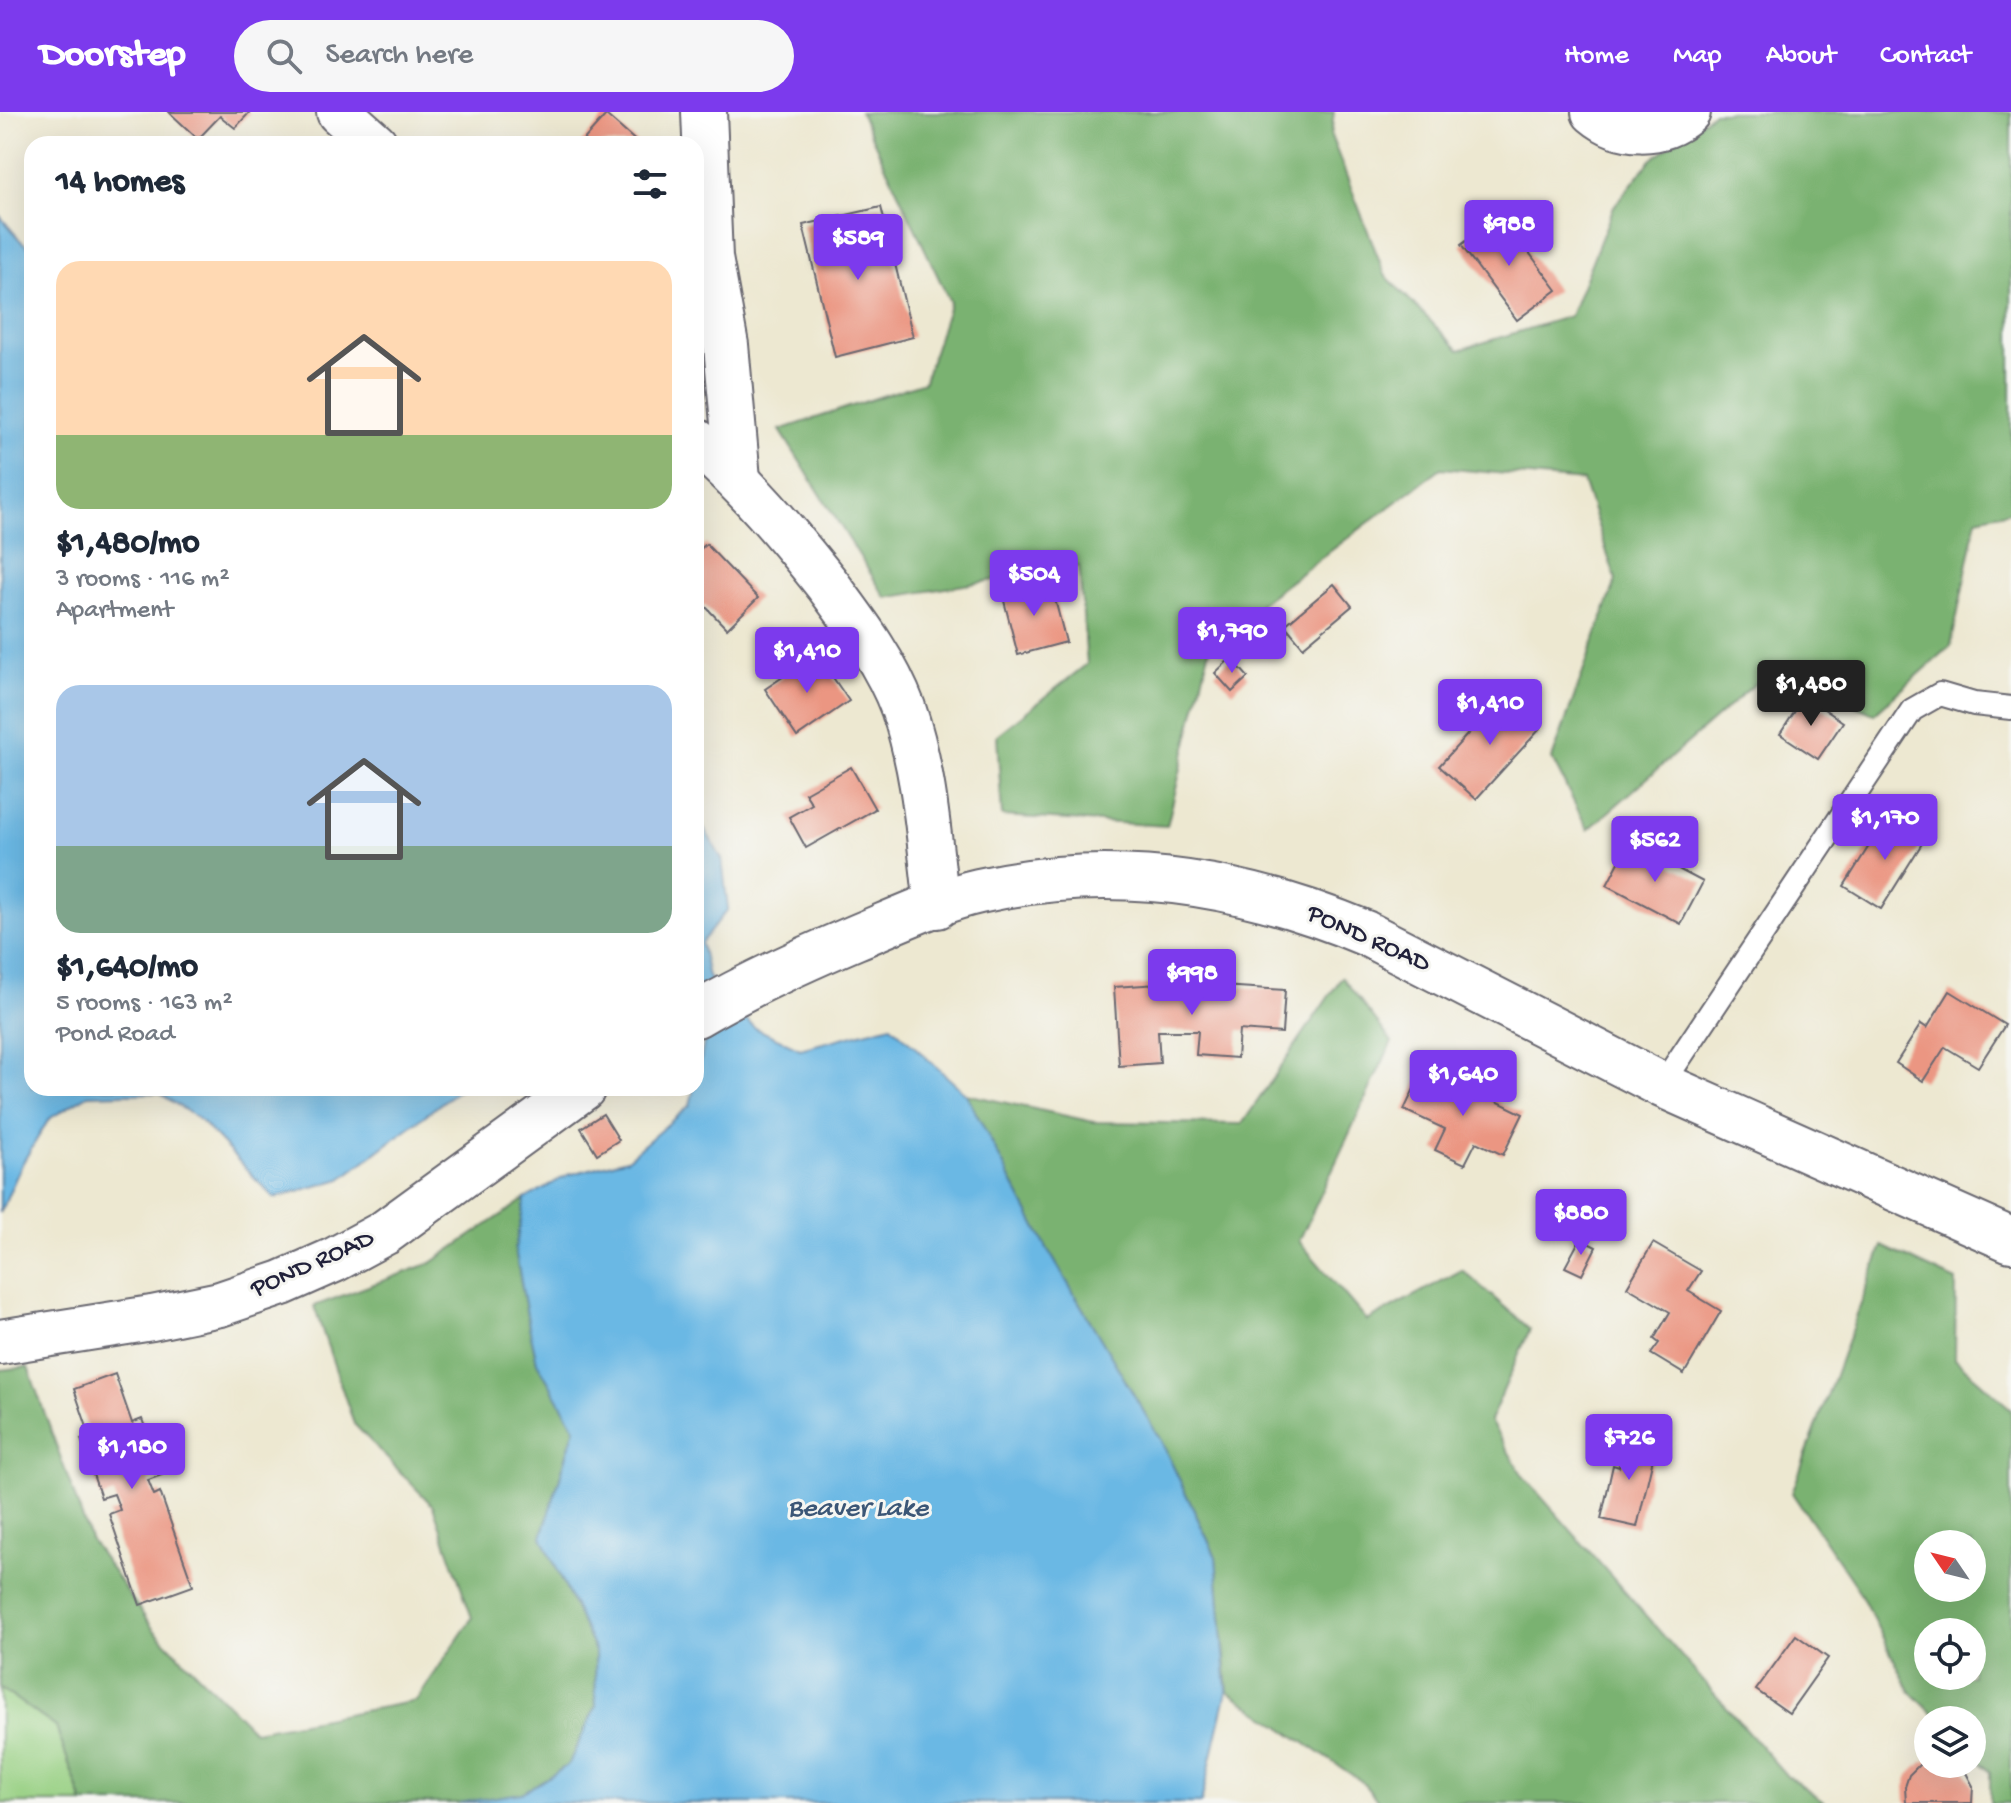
<!DOCTYPE html>
<html lang="en">
<head>
<meta charset="utf-8">
<style>
  :root { --surface:#fff; --page:#f6f6f7; --text:#1f2937; --muted:#747a83; --accent:#7c3aed }
  body { margin:0; font-family:"Gochi Hand",sans-serif; background:var(--page); color:var(--text); height:100vh; display:flex; flex-direction:column; font-size:30px; white-space:nowrap }
  * { box-sizing:border-box; margin:0 }
  p { font-size:26px; color:var(--muted) }
  .icon { flex:none; width:44px; height:44px; fill:none; stroke:currentColor; stroke-width:2; stroke-linecap:round; stroke-linejoin:round }
  .map { position:relative; flex:1; overflow:hidden }
  .drawer { position:absolute; left:24px; top:24px; width:680px; height:960px; display:flex; flex-direction:column; background:var(--surface); border-radius:24px; box-shadow:0 8px 32px #0002 }
  .drawer>* { flex:none }
  .needle { width:52px; rotate:305deg }
  .fabs { position:absolute; left:1914px; top:1418px; display:grid; gap:16px }
  .fabs a { display:grid; place-items:center; width:72px; height:72px; border-radius:50%; background:var(--surface); box-shadow:0 8px 32px #0002; font-size:40px }
  .price { position:absolute; translate:-50% -68px; padding:0 18px; border-radius:8px; background:var(--accent); color:#fff; font-size:26px; line-height:52px; filter:drop-shadow(0 2px 4px #0008) }
  .price::after { content:''; position:absolute; left:50%; top:48px; width:24px; height:18px; margin-left:-12px; background:inherit; clip-path:polygon(0 0,100% 0,50% 100%) }
  .price.selected { background:#222; color:#fff }
  ul { padding:0; list-style:none }
  li { display:grid; align-content:center; gap:16px; height:424px; padding:0 32px }
  li span { display:grid; place-items:center; height:248px; border-radius:24px; color:#555 }
  li>.icon { margin-inline-start:auto }
  span .icon { width:144px; height:144px; fill:#fffc; stroke-width:1 }
  li b { font-size:34px }
  h2 { display:flex; justify-content:space-between; align-items:center; height:96px; padding:0 32px; font-size:34px }
  header { display:flex; align-items:center; gap:48px; box-sizing:border-box; height:112px; padding:0 40px; background:var(--accent); color:#fff }
  header strong { font-size:38px }
  nav { display:flex; gap:44px; margin-inline-start:auto; font-size:28px }
  .search { width:560px; height:72px; background:var(--page); display:flex; align-items:center; gap:20px; box-sizing:border-box; padding:0 28px; border-radius:44px; color:var(--muted); font-size:30px }
  .map>svg:first-child { display:block }
  .green { fill:#98d083; stroke:#5d795f; stroke-width:2 }
  .forest { fill:#7ab271; stroke:#4e6a56; stroke-width:2; fill-rule:evenodd }
  .water { fill:#6ab8e4; stroke:#466d90; stroke-width:2 }
  .building { fill:#eb9682 }
  .lines { fill:none; stroke-linecap:round; stroke-linejoin:round }
  .service-casing { stroke:#696770; stroke-width:26 }
  .minor-casing { stroke:#696770; stroke-width:48 }
  .service { stroke:#fff; stroke-width:22 }
  .minor { stroke:#fff; stroke-width:44 }
  .labels { text-anchor:middle; dominant-baseline:central; stroke-width:6; stroke-linejoin:round; paint-order:stroke }
  .street-label { font-size:26px; fill:#22223b; stroke:#f6f6f2 }
  .water-label { font-size:28px; font-style:italic; fill:#3b5676; stroke:#f6f6f2 }
</style>
</head>
<body>
<header>
<strong>Doorstep</strong>
<div class="search"><svg class="icon" aria-label="search" viewBox="0 0 24 24"><circle cx="10" cy="10" r="6"/><path d="M15 15l6 6"/></svg>Search here</div>
<nav><a>Home</a><a>Map</a><a>About</a><a>Contact</a></nav>
</header>
<div class="map">
<svg width="2011" height="1691" viewBox="0 0 2011 1691">
  <rect width="100%" height="100%" fill="#f6f6f2"/>
  <filter id="ink" filterUnits="userSpaceOnUse"><feTurbulence type="fractalNoise" baseFrequency=".0125" numOctaves="2"/><feDisplacementMap in="SourceGraphic" scale="16" xChannelSelector="R" yChannelSelector="G"/><feConvolveMatrix kernelMatrix="1 2 1 2 8 2 1 2 1" color-interpolation-filters="sRGB"/></filter>
  <filter id="wash" filterUnits="userSpaceOnUse"><feTurbulence type="fractalNoise" baseFrequency=".006" numOctaves="4" result="noise"/><feDisplacementMap in="SourceGraphic" scale="32" xChannelSelector="R" yChannelSelector="G"/><feGaussianBlur stdDeviation="1.8" result="paint"/><feColorMatrix in="noise" values="0 0 0 0 0 0 0 0 0 0 0 0 0 0 0 0 0 1.4 0 .05"/><feComposite in="paint" operator="in"/></filter>
  <g filter="url(#wash)">
    <rect width="100%" height="100%" fill="#ede8d1"/>
    <polygon class="green" points="0,1576 56,1615 83,1691 0,1691"/>
    <g class="forest">
      <polygon points="860,0 1334,0 1331,24 1385,163 1459,238 1570,204 1614,94 1651,48 1714,0 2011,0 2011,399 1977,406 1951,534 1874,602 1772,557 1588,718 1552,647 1616,468 1583,369 1441,356 1212,528 1167,714 1002,704 997,623 1087,552 1079,454 886,486 780,318 924,270 950,190"/>
      <polygon points="1342,865 1392,930 1299,1129 1367,1209 1462,1158 1530,1217 1490,1309 1523,1364 1785,1662 1825,1691 1380,1691 1361,1669 1228,1579 1216,1445 1161,1329 1047,1136 966,982 1094,1010 1242,1012"/>
      <polygon points="525,1087 515,1137 529,1214 537,1250 575,1316 542,1425 595,1539 596,1595 568,1653 522,1681 459,1691 83,1691 56,1615 0,1576 0,1258 28,1255 90,1427 154,1518 254,1619 416,1589 472,1506 433,1394 354,1312 314,1194 431,1151"/>
      <path d="M1882,1134L1956,1169L1955,1247L2011,1297V1691H1990V1660L1972,1641V1608H1939L1910,1579L1859,1479L1792,1381ZM1972,1432V1476H1928V1432ZM1928,1520H1972V1564H1928Z"/>
    </g>
    <g class="water">
      <polygon points="0,104 20,128 32,138 32,976 461,976 341,1067 274,1086 200,1008 159,981 88,983 49,1007 22,1052 0,1101"/>
      <polygon points="696,703 722,747 728,797 701,831 708,865 753,915 800,937 891,913 966,982 1047,1136 1161,1329 1216,1445 1227,1579 1201,1691 459,1691 522,1681 568,1653 596,1595 595,1539 542,1425 575,1316 537,1250 529,1214 515,1137 525,1087 568,1063 627,1047 690,993 694,976 696,976 705,924 696,910"/>
    </g>
    <g id="blocks">
      <g class="building">
        <polygon points="169,0 250,0 235,16 220,4 198,27"/>
        <polygon points="606,3 639,32 580,32"/>
        <polygon points="881,95 913,225 835,245 803,113"/>
        <polygon points="1501,103 1557,178 1517,208 1461,133"/>
        <polygon points="706,432 758,486 727,517 704,493 696,500 696,441"/>
        <polygon points="1050,468 1066,530 1018,543 1002,481"/>
        <polygon points="1334,472 1352,494 1303,535 1285,513"/>
        <polygon points="817,542 849,589 797,625 765,577"/>
        <polygon points="1231,546 1248,565 1232,580 1215,561"/>
        <polygon points="1503,583 1540,617 1476,687 1439,654"/>
        <polygon points="1805,584 1843,610 1818,647 1780,622"/>
        <polygon points="851,655 875,697 806,736 789,705 812,692 805,681"/>
        <polygon points="1889,702 1926,725 1881,797 1844,774"/>
        <polygon points="1629,731 1703,770 1681,812 1607,773"/>
        <polygon points="1174,871 1285,878 1282,921 1239,918 1237,946 1196,943 1198,919 1158,919 1160,951 1119,954 1114,875"/>
        <polygon points="1950,879 2005,913 1978,955 1945,935 1923,969 1896,951 1921,912 1927,916"/>
        <polygon points="1421,962 1465,982 1468,975 1523,1002 1503,1043 1476,1030 1465,1052 1435,1038 1445,1017 1404,998"/>
        <polygon points="603,1002 619,1028 597,1042 581,1016"/>
        <polygon points="1580,1127 1596,1135 1582,1163 1565,1155"/>
        <polygon points="1653,1131 1701,1159 1688,1179 1721,1199 1684,1262 1651,1242 1659,1231 1654,1227 1670,1200 1627,1175"/>
        <polygon points="115,1262 132,1311 142,1307 162,1363 148,1368 154,1383 160,1380 193,1474 140,1493 109,1402 120,1398 114,1382 101,1386 81,1327 90,1324 74,1277"/>
        <polygon points="1627,1323 1657,1329 1637,1415 1601,1407 1613,1353 1619,1355"/>
        <polygon points="1796,1523 1828,1546 1789,1601 1756,1578"/>
        <polygon points="1928,1648 1928,1652 1957,1652 1964,1657 1973,1674 1972,1691 1906,1691 1905,1675 1909,1663 1922,1650"/>
      </g>
    </g>
  </g>
  <g filter="url(#ink)">
    <use href="#blocks" fill-opacity="0" stroke="#696770" stroke-width="2"/>
    <g class="lines">
      <defs>
        <polyline id="service" points="1662,973 1912,598 1940,582 1974,592 2011,596"/>
        <g id="minor">
          <polyline points="339,0 375,32"/>
          <polyline points="704,0 710,146 726,233 738,367"/>
          <path d="M1594,0C1621,23 1661,24 1688,0"/>
          <path d="M696,329C748,375 784,418 827,472C856,511 886,550 903,596C925,660 929,728 937,794"/>
          <path d="M696,903C747,873 800,849 854,826C893,810 939,788 979,779C1111,749 1241,769 1365,821L1662,973L2011,1128"/>
          <polyline points="0,1230 152,1206 220,1192 282,1171 334,1148 384,1121 583,976"/>
        </g>
      </defs>
      <use href="#service" class="service-casing"/>
      <use href="#minor" class="minor-casing"/>
      <use href="#service" class="service"/>
      <use href="#minor" class="minor"/>
    </g>
  </g>
  <g class="labels">
    <g class="street-label">
      <text transform="translate(1368 828) rotate(24)">POND ROAD</text>
      <text transform="translate(313 1153) rotate(-24)">POND ROAD</text>
    </g>
    <g class="water-label">
      <text x="858" y="1397">Beaver Lake</text>
    </g>
  </g>
</svg>
<div class="fabs">
<a><svg class="needle" viewBox="-14 -14 28 28"><path d="M0-13l5 13h-10z" fill="#e53935"/><path d="M0 13l5-13h-10z" fill="#747a83"/></svg></a>
<a><svg class="icon" aria-label="locate" viewBox="0 0 24 24"><circle cx="12" cy="12" r="6"/><path d="M12 2v4M12 18v4M2 12h4M18 12h4"/></svg></a>
<a><svg class="icon" aria-label="layers" viewBox="0 0 24 24"><path d="M12 4l9 5-9 5-9-5zM3 14l9 5 9-5"/></svg></a>
</div>
<b class="price" style="left:1509px;top:156px">$988</b>
<b class="price" style="left:858px;top:170px">$589</b>
<b class="price" style="left:1034px;top:506px">$504</b>
<b class="price" style="left:1232px;top:563px">$1,790</b>
<b class="price" style="left:807px;top:583px">$1,410</b>
<b class="price selected" style="left:1811px;top:616px">$1,480</b>
<b class="price" style="left:1490px;top:635px">$1,410</b>
<b class="price" style="left:1885px;top:750px">$1,170</b>
<b class="price" style="left:1655px;top:772px">$562</b>
<b class="price" style="left:1192px;top:905px">$998</b>
<b class="price" style="left:1463px;top:1006px">$1,640</b>
<b class="price" style="left:1581px;top:1145px">$880</b>
<b class="price" style="left:1629px;top:1370px">$726</b>
<b class="price" style="left:132px;top:1379px">$1,180</b>
<section class="drawer">
<h2>14 homes<svg class="icon" aria-label="filters" viewBox="0 0 24 24"><path d="M4 7h16M4 17h16"/><circle cx="9" cy="7" r="2"/><circle cx="15" cy="17" r="2"/></svg></h2>
<ul>
<li><span style="background:linear-gradient(#ffd9b3 70%,#8fb573 0)"><svg class="icon" aria-label="home" viewBox="0 0 24 24"><path d="M3 11l9-7 9 7M6 9v11h12V9"/></svg></span><div><b>$1,480/mo</b><p>3 rooms · 116 m²</p><p>Apartment</p></div></li>
<li><span style="background:linear-gradient(#a9c7e8 65%,#7fa58c 0)"><svg class="icon" aria-label="home" viewBox="0 0 24 24"><path d="M3 11l9-7 9 7M6 9v11h12V9"/></svg></span><div><b>$1,640/mo</b><p>5 rooms · 163 m²</p><p>Pond Road</p></div></li>
</ul>
</section>
</div>
</body>
</html>
